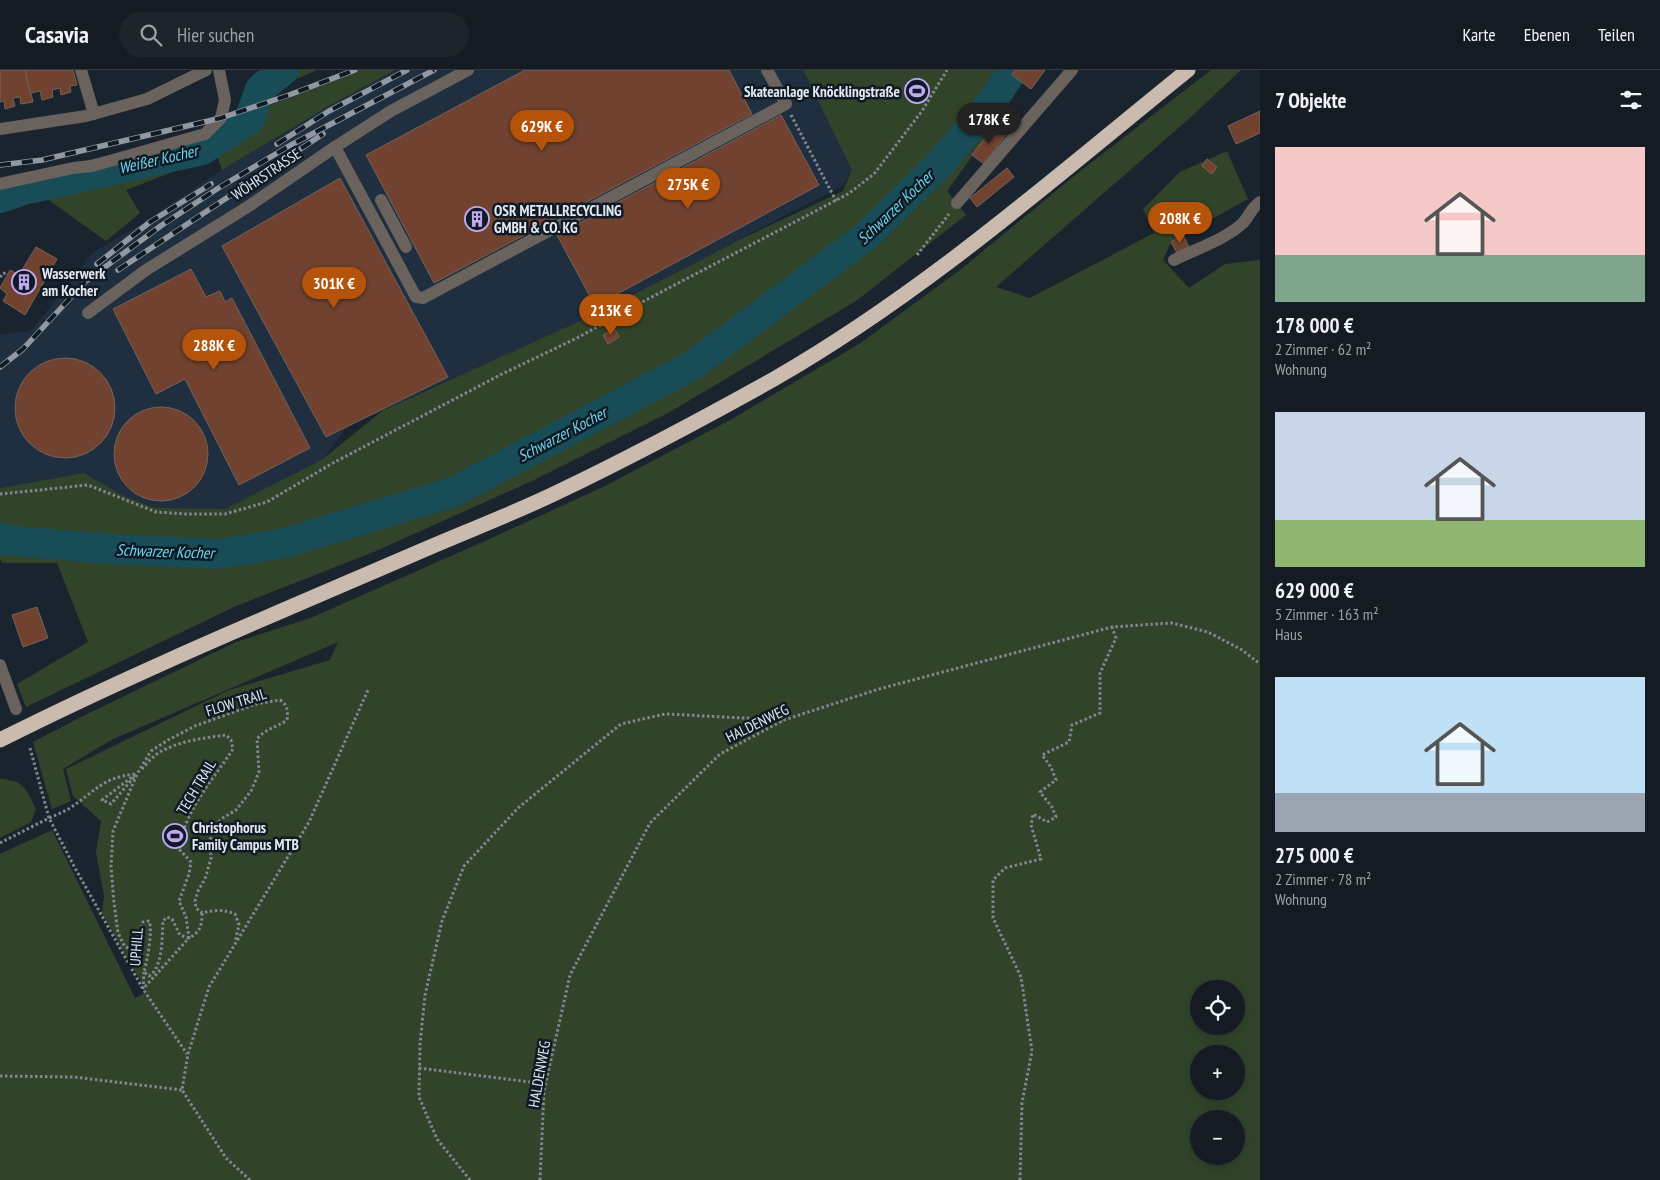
<!DOCTYPE html>
<html lang="de">
<head>
<meta charset="utf-8">
<style>
  :root { --surface:#141b23; --page:#1d242b; --text:#f1f3f6; --muted:#9da1a6; --line:#333941; --accent:#b45309 }
  body { margin:0; font-family:"PT Sans Narrow",sans-serif; background:var(--page); color:var(--text); height:100vh; display:flex; flex-direction:column; font-size:19px; white-space:nowrap }
  * { box-sizing:border-box; margin:0 }
  p { font-size:16px; color:var(--muted) }
  .icon { flex:none; width:28px; height:28px; fill:none; stroke:currentColor; stroke-width:2; stroke-linecap:round; stroke-linejoin:round }
  .map { position:relative; flex:1; overflow:hidden }
  .sheet { display:flex; flex-direction:column; background:var(--surface); width:400px }
  .sheet>* { flex:none }
  .tools { position:absolute; left:1190px; top:910px; display:grid; gap:10px }
  .tools a { display:grid; place-items:center; width:55px; height:55px; border-radius:50%; background:var(--surface); box-shadow:0 2px 12px #0003,0 0 0 1px var(--line); font-size:25px }
  .price { position:absolute; translate:-50% -42px; padding:0 11px; border-radius:18px; background:var(--accent); color:#fff; font-size:16px; line-height:32px; filter:drop-shadow(0 1px 2px #0008) }
  .price::after { content:''; position:absolute; left:50%; top:30px; width:15px; height:11px; margin-left:-8px; background:inherit; clip-path:polygon(0 0,100% 0,50% 100%) }
  .price.active { background:#222; color:#fff }
  ul { padding:0; list-style:none }
  li { display:grid; align-content:center; gap:10px; height:265px; padding:0 15px }
  li span { display:grid; place-items:center; height:155px; border-radius:0px; color:#555 }
  li>.icon { margin-inline-start:auto }
  span .icon { width:90px; height:90px; fill:#fffc; stroke-width:1 }
  li b { font-size:21px }
  h2 { display:flex; justify-content:space-between; align-items:center; height:60px; padding:0 15px; font-size:21px }
  header { display:flex; align-items:center; gap:30px; box-sizing:border-box; height:70px; padding:0 25px; background:var(--surface); border-bottom:1px solid var(--line) }
  header strong { font-size:24px }
  nav { display:flex; gap:28px; margin-inline-start:auto; font-size:18px }
  .search { width:350px; height:45px; background:var(--page); display:flex; align-items:center; gap:12px; box-sizing:border-box; padding:0 18px; border-radius:28px; color:var(--muted); font-size:19px }
  main { display:flex; flex:1; min-height:0 }
  .map>svg:first-child { display:block }
  .built { fill:#202f3f }
  .green { fill:#314429; fill-rule:evenodd }
  .lines { fill:none; stroke-linecap:round; stroke-linejoin:round }
  .canal { stroke:#184d58; stroke-width:18 }
  .river { stroke:#184d58; stroke-width:30 }
  .building { fill:#714230; stroke:#74625c }
  .path { stroke:#7f8791; stroke-width:3; stroke-dasharray:2.5 2.5; stroke-linecap:butt }
  .minor { stroke:#69625d; stroke-width:12 }
  .highway { stroke:#cbbbae; stroke-width:15 }
  .rail-casing { stroke:#9198a2; stroke-width:5.5 }
  .rail { stroke:#101a25; stroke-width:4; stroke-dasharray:11; stroke-linecap:butt }
  .labels { text-anchor:middle; dominant-baseline:central; stroke-width:5; stroke-linejoin:round; paint-order:stroke }
  .poi-label { font-size:15px; font-weight:bold; fill:#e2e8f0; stroke:#101a25; text-anchor:start }
  .street-label { font-size:15px; fill:#e2e8f0; stroke:#101a25 }
  .water-label { font-size:16px; font-style:italic; fill:#6cd4eb; stroke:#101a25 }
</style>
</head>
<body>
<header>
<strong>Casavia</strong>
<div class="search"><svg class="icon" aria-label="search" viewBox="0 0 24 24"><circle cx="10" cy="10" r="6"/><path d="M15 15l6 6"/></svg>Hier suchen</div>
<nav><a>Karte</a><a>Ebenen</a><a>Teilen</a></nav>
</header>
<main>
<div class="map">
<svg width="1260" height="1110" viewBox="0 0 1260 1110">
  <rect width="100%" height="100%" fill="#1a242f"/>
  <polygon class="built" points="395,0 803,0 852,100 844,115 604,240 347,357 323,389 225,439 155,438 122,425 84,403 0,418 0,265 31,261 92,183 143,153 222,100 327,37"/>
  <g class="green">
    <polygon points="262,0 317,0 274,19"/>
    <polygon points="360,0 395,0 327,37 222,100 217,85 126,120 140,143 106,171 36,121 0,132 0,116 142,91 170,79 225,50 293,27"/>
    <polygon points="803,0 1007,0 1013,23 994,56 947,121 966,145 856,231 670,342 532,411 376,481 234,537 26,637 17,614 88,572 57,493 2,493 0,489 0,418 84,403 122,425 155,438 225,439 323,389 382,341 604,240 743,168 843,121 852,100"/>
    <path d="M1211,0H1241L1192,46L996,217L1030,228L1154,163L1143,139L1180,102L1227,81L1248,129L1171,172L1163,190L1189,218L1225,194L1260,190V1110H0V784L52,760L135,928L147,922L102,843L104,826L96,782L101,751L73,726L66,699L229,620L330,590L338,572L111,670L63,699L71,731L52,739L33,672L81,647L236,572L313,547L487,470L603,417L732,349L859,274L960,200L1079,102ZM1199,919H1236V956H1199ZM1199,984H1236V1021H1199ZM1199,1049H1236V1086H1199Z"/>
    <path d="M0,709C24,710 26,719 36,739L31,752L0,768Z"/>
  </g>
  <g class="lines">
    <polyline class="canal" points="0,477 14,471"/>
    <g class="river">
      <polyline points="0,128 23,120 202,80 249,50 260,19 284,0"/>
      <polyline points="0,467 14,471 109,479 219,484 285,473 453,422 693,295 865,167 940,94 991,33 1013,0"/>
    </g>
  </g>
  <g class="building">
    <polygon points="0,0 25,0 33,32 21,34 20,27 13,28 15,36 5,39 4,31 0,32"/>
    <polygon points="25,0 73,0 77,15 70,16 71,22 61,25 60,18 52,20 53,27 42,30 40,21 30,23"/>
    <polygon points="525,0 729,0 752,44 434,213 366,85"/>
    <polygon points="1015,0 1045,0 1031,19 1012,5"/>
    <polygon points="1260,41 1260,63 1236,74 1228,56"/>
    <polygon points="781,45 819,115 595,236 557,165"/>
    <polygon points="994,56 1006,65 984,94 972,85"/>
    <polygon points="1207,89 1217,97 1212,104 1202,96"/>
    <polygon points="1007,98 1014,107 977,137 970,128"/>
    <polygon points="340,108 448,307 326,367 222,176"/>
    <polygon points="1183,165 1189,177 1177,183 1171,172"/>
    <polygon points="36,177 57,189 25,245 3,231 7,224 0,218 10,200 19,205"/>
    <polygon points="191,199 206,227 220,221 225,232 232,228 310,378 239,415 185,309 156,324 113,239"/>
    <polygon points="614,258 619,267 608,274 603,265"/>
    <circle cx="65" cy="338" r="50"/>
    <circle cx="161" cy="384" r="47"/>
    <polygon points="37,537 48,568 23,577 12,545"/>
  </g>
  <g class="lines">
    <g class="path">
      <polyline points="791,45 836,131"/>
      <polyline points="917,185 949,144"/>
      <polyline points="0,207 4,203 7,206"/>
      <polyline points="0,424 88,415 156,442 185,444 225,444 267,432 333,393 502,304 577,268 646,230 848,124 874,104 922,41 947,0"/>
      <path d="M142,699C147,693 153,686 160,682C179,671 204,668 226,665L231,670L233,679C213,710 184,741 179,779L191,792L189,804L179,831L186,847L189,868L143,919"/>
      <path d="M135,704C101,708 96,721 70,738C64,742 56,745 49,748L75,798L143,919L187,984"/>
      <polyline points="134,707 111,734 102,730 136,704"/>
      <polyline points="0,773 49,748 30,678"/>
      <path d="M202,843C202,856 200,862 189,868L180,865L172,849L167,847L163,851C162,867 163,898 149,906L144,902C147,891 153,860 149,851L143,852L133,879L125,877L118,863L114,833L111,796L113,761L137,704L151,681L168,670L195,656L256,634L280,630C288,635 288,642 287,650C276,658 266,658 257,669L259,702L251,721L236,740L221,749L212,762L210,772L211,788L205,809L198,821L195,831L196,838L202,843C213,840 224,839 235,844L239,855L235,872"/>
      <polyline points="143,919 144,902"/>
      <polyline points="419,998 546,1014"/>
      <polyline points="0,1006 74,1007 182,1020"/>
      <polyline points="250,1110 226,1088 182,1020 188,984 209,917 309,752 368,620"/>
      <polyline points="470,1110 437,1069 419,1027 420,974 425,925 442,851 464,796 518,738 621,654 665,644 783,650"/>
      <polyline points="540,1110 544,1021 570,905 650,753 720,684 784,650 879,619 1112,557 1172,553 1208,562 1242,580 1260,594"/>
      <polyline points="1020,1110 1022,1033 1032,981 1021,907 993,848 993,810 1005,798 1041,789 1031,755 1033,744 1047,752 1056,747 1052,737 1040,722 1056,710 1051,697 1042,685 1069,672 1072,655 1100,643 1100,603 1116,568 1112,557"/>
    </g>
    <g class="minor">
      <polyline points="81,0 94,44"/>
      <polyline points="0,59 86,46 147,29 206,0"/>
      <polyline points="335,77 416,227 423,228 786,34 767,0"/>
      <polyline points="0,114 73,98 92,96 205,64 221,48 225,30 219,0"/>
      <polyline points="381,130 406,177"/>
      <polyline points="957,133 1072,0"/>
      <path d="M1174,190C1194,180 1226,169 1243,153C1249,146 1252,137 1260,132"/>
      <polyline points="88,243 146,200 249,136 335,77 391,41 468,0"/>
      <polyline points="0,595 16,639"/>
    </g>
    <path class="highway" d="M0,670C137,601 280,542 421,481C467,461 515,443 560,421C633,386 704,348 774,309C924,223 1054,108 1188,0"/>
    <defs>
      <g id="rail">
        <polyline points="277,74 329,41 407,0"/>
        <polyline points="0,95 42,90 221,48 289,25 355,0"/>
        <polyline points="97,194 150,152 211,114"/>
        <polyline points="118,200 323,64"/>
        <polyline points="0,297 23,279 86,211 162,155 217,119 289,76 434,0"/>
      </g>
    </defs>
    <use href="#rail" class="rail-casing"/>
    <use href="#rail" class="rail"/>
  </g>
  <defs>
    <symbol id="stadium-ring" viewBox="-11 -11 22 22"><circle r="9.5" fill="#101a25" stroke="#c0a8f3" stroke-width="1.5"/><path d="M0-5a6.5 5 0 1 0 0 10a6.5 5 0 1 0 0-10ZM-3.5-1.8h7v3.6h-7Z" fill="#c0a8f3"/></symbol>
    <symbol id="building-ring" viewBox="-11 -11 22 22"><circle r="9.5" fill="#101a25" stroke="#c0a8f3" stroke-width="1.5"/><path d="M-4-6H4V6H1V3H-1V6H-4ZM-2.5-4.3h1.7v1.8h-1.7ZM.8-4.3h1.7v1.8H.8ZM-2.5-1h1.7V.8h-1.7ZM.8-1h1.7V.8H.8Z" fill="#c0a8f3"/></symbol>
  </defs>
  <g fill-rule="evenodd">
    <use href="#stadium-ring" x="903" y="7" width="28" height="28"/>
    <use href="#building-ring" x="463" y="135" width="28" height="28"/>
    <use href="#building-ring" x="10" y="198" width="28" height="28"/>
    <use href="#stadium-ring" x="161" y="752" width="28" height="28"/>
  </g>
  <g class="labels">
    <g class="poi-label">
      <text x="900" y="21" text-anchor="end">Skateanlage Knöcklingstraße</text>
      <text x="494" y="140">OSR METALLRECYCLING<tspan x="494" dy="17">GMBH &amp; CO. KG</tspan></text>
      <text x="42" y="203">Wasserwerk<tspan x="42" dy="17">am Kocher</tspan></text>
      <text x="192" y="757">Christophorus<tspan x="192" dy="17">Family Campus MTB</tspan></text>
    </g>
    <g class="street-label">
      <text transform="translate(266 104) rotate(-34)">WÖHRSTRASSE</text>
      <text transform="translate(236 632) rotate(-17)">FLOW TRAIL</text>
      <text transform="translate(757 653) rotate(-26)">HALDENWEG</text>
      <text transform="translate(196 717) rotate(-59)">TECH TRAIL</text>
      <text transform="translate(136 877) rotate(-86)">UPHILL</text>
      <text transform="translate(539 1004) rotate(-80)">HALDENWEG</text>
    </g>
    <g class="water-label">
      <text transform="translate(158 89) rotate(-13)">Weißer Kocher</text>
      <text transform="translate(895 137) rotate(-44)">Schwarzer Kocher</text>
      <text transform="translate(562 364) rotate(-28)">Schwarzer Kocher</text>
      <text transform="translate(165 481) rotate(2)">Schwarzer Kocher</text>
    </g>
  </g>
</svg>
<div class="tools">
<a><svg class="icon" aria-label="locate" viewBox="0 0 24 24"><circle cx="12" cy="12" r="6"/><path d="M12 2v4M12 18v4M2 12h4M18 12h4"/></svg></a>
<a>+</a>
<a>−</a>
</div>
<b class="price active" style="left:989px;top:75px">178K €</b>
<b class="price" style="left:542px;top:82px">629K €</b>
<b class="price" style="left:688px;top:140px">275K €</b>
<b class="price" style="left:1180px;top:174px">208K €</b>
<b class="price" style="left:334px;top:239px">301K €</b>
<b class="price" style="left:611px;top:266px">213K €</b>
<b class="price" style="left:214px;top:301px">288K €</b>
</div>
<section class="sheet">
<h2>7 Objekte<svg class="icon" aria-label="filters" viewBox="0 0 24 24"><path d="M4 7h16M4 17h16"/><circle cx="9" cy="7" r="2"/><circle cx="15" cy="17" r="2"/></svg></h2>
<ul>
<li><span style="background:linear-gradient(#f6c9c9 70%,#7fa58c 0)"><svg class="icon" aria-label="home" viewBox="0 0 24 24"><path d="M3 11l9-7 9 7M6 9v11h12V9"/></svg></span><div><b>178 000 €</b><p>2 Zimmer · 62 m²</p><p>Wohnung</p></div></li>
<li><span style="background:linear-gradient(#c9d6e8 70%,#8fb573 0)"><svg class="icon" aria-label="home" viewBox="0 0 24 24"><path d="M3 11l9-7 9 7M6 9v11h12V9"/></svg></span><div><b>629 000 €</b><p>5 Zimmer · 163 m²</p><p>Haus</p></div></li>
<li><span style="background:linear-gradient(#bfe0f5 75%,#9aa5b1 0)"><svg class="icon" aria-label="home" viewBox="0 0 24 24"><path d="M3 11l9-7 9 7M6 9v11h12V9"/></svg></span><div><b>275 000 €</b><p>2 Zimmer · 78 m²</p><p>Wohnung</p></div></li>
</ul>
</section>
</main>
</body>
</html>
